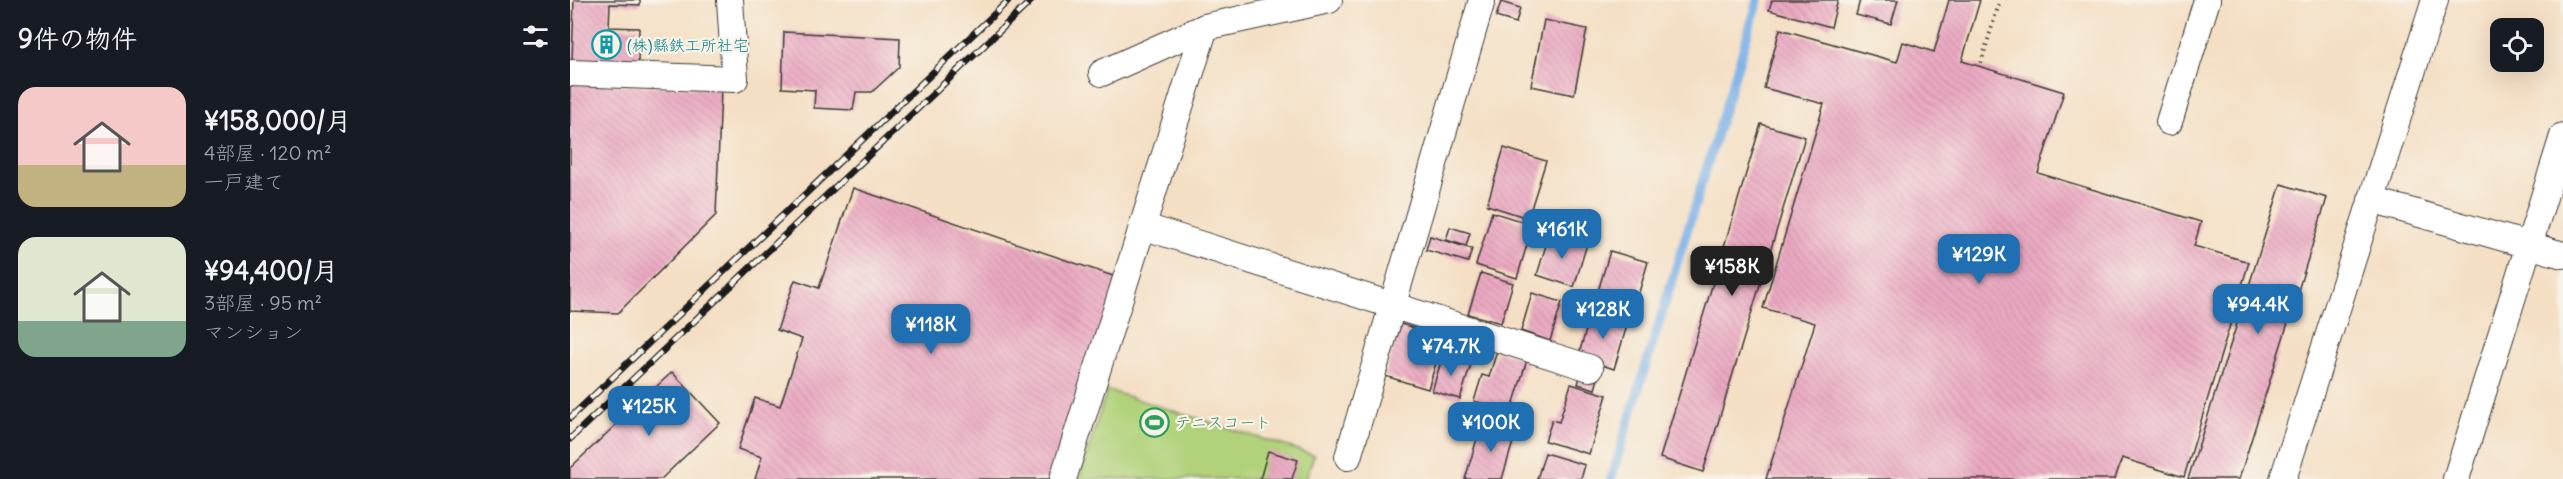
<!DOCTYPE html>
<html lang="ja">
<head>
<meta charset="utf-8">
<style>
  :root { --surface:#171b24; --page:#242831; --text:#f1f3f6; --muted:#9ea1a6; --accent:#1f6fb2 }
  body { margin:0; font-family:Delius,"Klee One",sans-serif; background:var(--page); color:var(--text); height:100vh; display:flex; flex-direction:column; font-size:22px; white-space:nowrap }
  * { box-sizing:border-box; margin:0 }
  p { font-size:20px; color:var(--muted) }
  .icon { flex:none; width:33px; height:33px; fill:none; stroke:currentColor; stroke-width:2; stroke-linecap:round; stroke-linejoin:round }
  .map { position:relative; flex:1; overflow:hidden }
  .sheet { display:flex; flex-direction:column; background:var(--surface); width:570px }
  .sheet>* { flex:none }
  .controls { position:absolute; left:1920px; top:18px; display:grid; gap:12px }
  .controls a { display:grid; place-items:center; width:54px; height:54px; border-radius:12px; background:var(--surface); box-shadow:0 6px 24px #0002; font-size:30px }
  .price { position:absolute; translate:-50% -51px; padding:0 14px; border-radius:12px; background:var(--accent); color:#fff; font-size:20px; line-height:39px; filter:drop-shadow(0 2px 3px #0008) }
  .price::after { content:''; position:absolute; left:50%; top:36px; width:18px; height:14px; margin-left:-9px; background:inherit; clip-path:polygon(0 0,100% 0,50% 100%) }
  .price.on { background:#222; color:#fff }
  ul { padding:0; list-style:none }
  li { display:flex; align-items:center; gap:18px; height:150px; padding:0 18px }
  li span { display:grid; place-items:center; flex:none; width:168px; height:120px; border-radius:18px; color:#555 }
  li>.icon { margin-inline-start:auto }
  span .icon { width:72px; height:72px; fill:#fffc; stroke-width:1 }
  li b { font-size:26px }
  h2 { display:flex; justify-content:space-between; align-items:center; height:72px; padding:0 18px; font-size:26px }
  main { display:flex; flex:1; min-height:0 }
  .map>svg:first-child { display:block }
  .pitch { fill:#b1d27a; stroke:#66774b; stroke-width:1.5 }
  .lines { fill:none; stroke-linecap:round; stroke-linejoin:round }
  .stream { stroke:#79afe7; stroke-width:9 }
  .building { fill:url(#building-back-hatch) }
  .minor-casing { stroke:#3c3935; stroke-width:28 }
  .path { stroke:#3c3935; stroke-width:4; stroke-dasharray:1.5 4.5; stroke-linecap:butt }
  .minor { stroke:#fff; stroke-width:26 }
  .rail-casing { stroke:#1c1c1c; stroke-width:7 }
  .rail { stroke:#f7f3e8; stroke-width:4.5; stroke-dasharray:14; stroke-linecap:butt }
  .labels { text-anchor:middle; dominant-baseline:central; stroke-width:4.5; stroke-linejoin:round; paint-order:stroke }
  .culture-label { font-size:16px; fill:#0d838f; stroke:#f7f3e8; text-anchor:start }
  .leisure-label { font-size:16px; fill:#27864d; stroke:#f7f3e8; text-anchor:start }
</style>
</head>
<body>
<main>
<section class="sheet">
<h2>9件の物件<svg class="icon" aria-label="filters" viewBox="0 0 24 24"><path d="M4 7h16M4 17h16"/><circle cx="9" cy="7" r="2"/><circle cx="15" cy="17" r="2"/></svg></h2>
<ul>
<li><span style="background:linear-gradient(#f6c9c9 65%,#c2b280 0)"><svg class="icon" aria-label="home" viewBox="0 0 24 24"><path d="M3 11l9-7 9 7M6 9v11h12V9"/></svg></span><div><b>¥158,000/月</b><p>4部屋 · 120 m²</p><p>一戸建て</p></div></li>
<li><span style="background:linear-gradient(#dfe7d0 70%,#7fa58c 0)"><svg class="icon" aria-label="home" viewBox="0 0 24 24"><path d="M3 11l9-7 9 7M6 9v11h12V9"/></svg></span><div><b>¥94,400/月</b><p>3部屋 · 95 m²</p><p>マンション</p></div></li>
</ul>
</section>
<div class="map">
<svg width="1993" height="479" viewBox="0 0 1993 479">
  <defs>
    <pattern id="building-back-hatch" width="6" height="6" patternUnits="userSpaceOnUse" patternTransform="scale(1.5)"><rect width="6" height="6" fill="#eba9c2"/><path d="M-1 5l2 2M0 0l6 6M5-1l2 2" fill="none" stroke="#c991a6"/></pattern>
  </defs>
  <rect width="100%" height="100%" fill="#f7f3e8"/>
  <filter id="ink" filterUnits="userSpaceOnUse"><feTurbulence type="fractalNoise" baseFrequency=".0167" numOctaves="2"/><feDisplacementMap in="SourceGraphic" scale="12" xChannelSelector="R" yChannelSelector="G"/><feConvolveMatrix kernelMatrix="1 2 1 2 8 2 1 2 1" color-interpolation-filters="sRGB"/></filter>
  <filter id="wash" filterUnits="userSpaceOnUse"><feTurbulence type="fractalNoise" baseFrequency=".008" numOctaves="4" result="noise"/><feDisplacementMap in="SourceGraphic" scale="24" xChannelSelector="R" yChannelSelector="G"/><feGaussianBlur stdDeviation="1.35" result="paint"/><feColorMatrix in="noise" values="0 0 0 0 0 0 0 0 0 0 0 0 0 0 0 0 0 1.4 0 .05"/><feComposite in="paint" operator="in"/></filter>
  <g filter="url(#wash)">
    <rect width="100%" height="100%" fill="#f4dfc4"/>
    <polygon class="pitch" points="537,390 744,455 736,479 509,479"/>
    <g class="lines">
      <polyline class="stream" points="1041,479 1188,0"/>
    </g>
    <g id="blocks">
      <g class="building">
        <polygon points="4,0 70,0 70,5 40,4 39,27 69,28 68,64 2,61"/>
        <polygon points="1202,0 1268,0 1261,27 1199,10"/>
        <polygon points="1290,0 1328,0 1321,24 1286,15"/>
        <polygon points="1379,0 1410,0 1392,61 1494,92 1468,173 1631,222 1624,246 1679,262 1614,477 1552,458 1545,479 1196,479 1245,323 1193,308 1254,104 1194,88 1210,29 1327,62 1333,42 1364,52"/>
        <polygon points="931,2 950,8 946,23 926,17"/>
        <polygon points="974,20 1017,29 1004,95 961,86"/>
        <polygon points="214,32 330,38 329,67 302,92 286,92 283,110 244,108 245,90 212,88"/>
        <polygon points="0,83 151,89 146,215 48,313 0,311"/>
        <polygon points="1191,124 1235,137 1133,472 1090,458"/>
        <polygon points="934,148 976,161 958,218 917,205"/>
        <polygon points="1711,184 1757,198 1669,479 1618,479"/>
        <polygon points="283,188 552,279 484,479 185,479 192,457 168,449 185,398 210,406 232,339 207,330 225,280 249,288"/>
        <polygon points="922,212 963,225 947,278 906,265"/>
        <polygon points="880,227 900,233 896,246 876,240"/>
        <polygon points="980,232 1017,244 1004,287 967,275"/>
        <polygon points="860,236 902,249 898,262 856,250"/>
        <polygon points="1040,251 1078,262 1064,309 1026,298"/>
        <polygon points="911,273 943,283 931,323 898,314"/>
        <polygon points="962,293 992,302 980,341 951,331"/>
        <polygon points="1022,310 1058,322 1044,369 1008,357"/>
        <polygon points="831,324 874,337 858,389 815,376"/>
        <polygon points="927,351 957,360 941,412 904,401 912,375 919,377"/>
        <polygon points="873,355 901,364 890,399 862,391"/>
        <polygon points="102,372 150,423 91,479 0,479 0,468"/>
        <polygon points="1011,374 1028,379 1025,389 1008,384"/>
        <polygon points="1001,384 1037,395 1019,454 975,441 982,420 989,422"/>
        <polygon points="912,422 946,432 932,479 895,479"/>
        <polygon points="698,451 728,460 722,479 690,479"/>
        <polygon points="975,453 1015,465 1011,479 967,479"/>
      </g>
    </g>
  </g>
  <g filter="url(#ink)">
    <use href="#blocks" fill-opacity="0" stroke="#3c3935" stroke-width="1.5"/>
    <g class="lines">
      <defs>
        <g id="minor">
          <polyline points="0,73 165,79 160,0"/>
          <polyline points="532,73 635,27 759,0"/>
          <polyline points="1599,122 1637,0"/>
          <polyline points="1801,200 1993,255"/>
          <polyline points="572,226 1020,368"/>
          <polyline points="778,457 912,0"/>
          <polyline points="493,479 635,27"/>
          <polyline points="1713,479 1865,0"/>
          <polyline points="1886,479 1993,136"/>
        </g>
      </defs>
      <use href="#minor" class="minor-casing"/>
      <polyline class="path" points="1411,63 1430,0"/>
      <use href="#minor" class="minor"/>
      <defs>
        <g id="rail">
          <polyline points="0,418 439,0"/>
          <polyline points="0,439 462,0"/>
        </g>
      </defs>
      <use href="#rail" class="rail-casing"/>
      <use href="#rail" class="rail"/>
    </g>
  </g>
  <defs>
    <symbol id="building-ring" viewBox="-11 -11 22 22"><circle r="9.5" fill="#f7f3e8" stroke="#0f9aa8" stroke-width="1.5"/><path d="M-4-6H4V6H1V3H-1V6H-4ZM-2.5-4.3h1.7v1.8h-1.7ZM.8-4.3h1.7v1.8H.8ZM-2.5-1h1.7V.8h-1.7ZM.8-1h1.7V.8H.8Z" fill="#0f9aa8"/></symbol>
    <symbol id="stadium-ring" viewBox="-11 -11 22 22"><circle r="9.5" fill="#f7f3e8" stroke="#2e9e5b" stroke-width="1.5"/><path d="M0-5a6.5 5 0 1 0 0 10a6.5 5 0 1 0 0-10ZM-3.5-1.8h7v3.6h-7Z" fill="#2e9e5b"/></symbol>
  </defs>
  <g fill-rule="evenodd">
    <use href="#building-ring" x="20" y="28" width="33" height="33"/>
    <use href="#stadium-ring" x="568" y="406" width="33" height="33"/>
  </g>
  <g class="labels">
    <g class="culture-label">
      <text x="57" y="45">(株)縣鉄工所社宅</text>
    </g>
    <g class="leisure-label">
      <text x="605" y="422">テニスコート</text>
    </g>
  </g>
</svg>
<div class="controls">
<a><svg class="icon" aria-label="locate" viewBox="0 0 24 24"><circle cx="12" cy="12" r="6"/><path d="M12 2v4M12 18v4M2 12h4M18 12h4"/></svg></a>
</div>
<b class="price" style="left:992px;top:260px">¥161K</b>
<b class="price" style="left:1409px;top:285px">¥129K</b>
<b class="price on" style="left:1162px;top:297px">¥158K</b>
<b class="price" style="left:1688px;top:335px">¥94.4K</b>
<b class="price" style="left:1033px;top:340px">¥128K</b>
<b class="price" style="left:361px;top:355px">¥118K</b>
<b class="price" style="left:881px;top:377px">¥74.7K</b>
<b class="price" style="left:79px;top:437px">¥125K</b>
<b class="price" style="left:921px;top:453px">¥100K</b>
</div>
</main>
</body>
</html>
